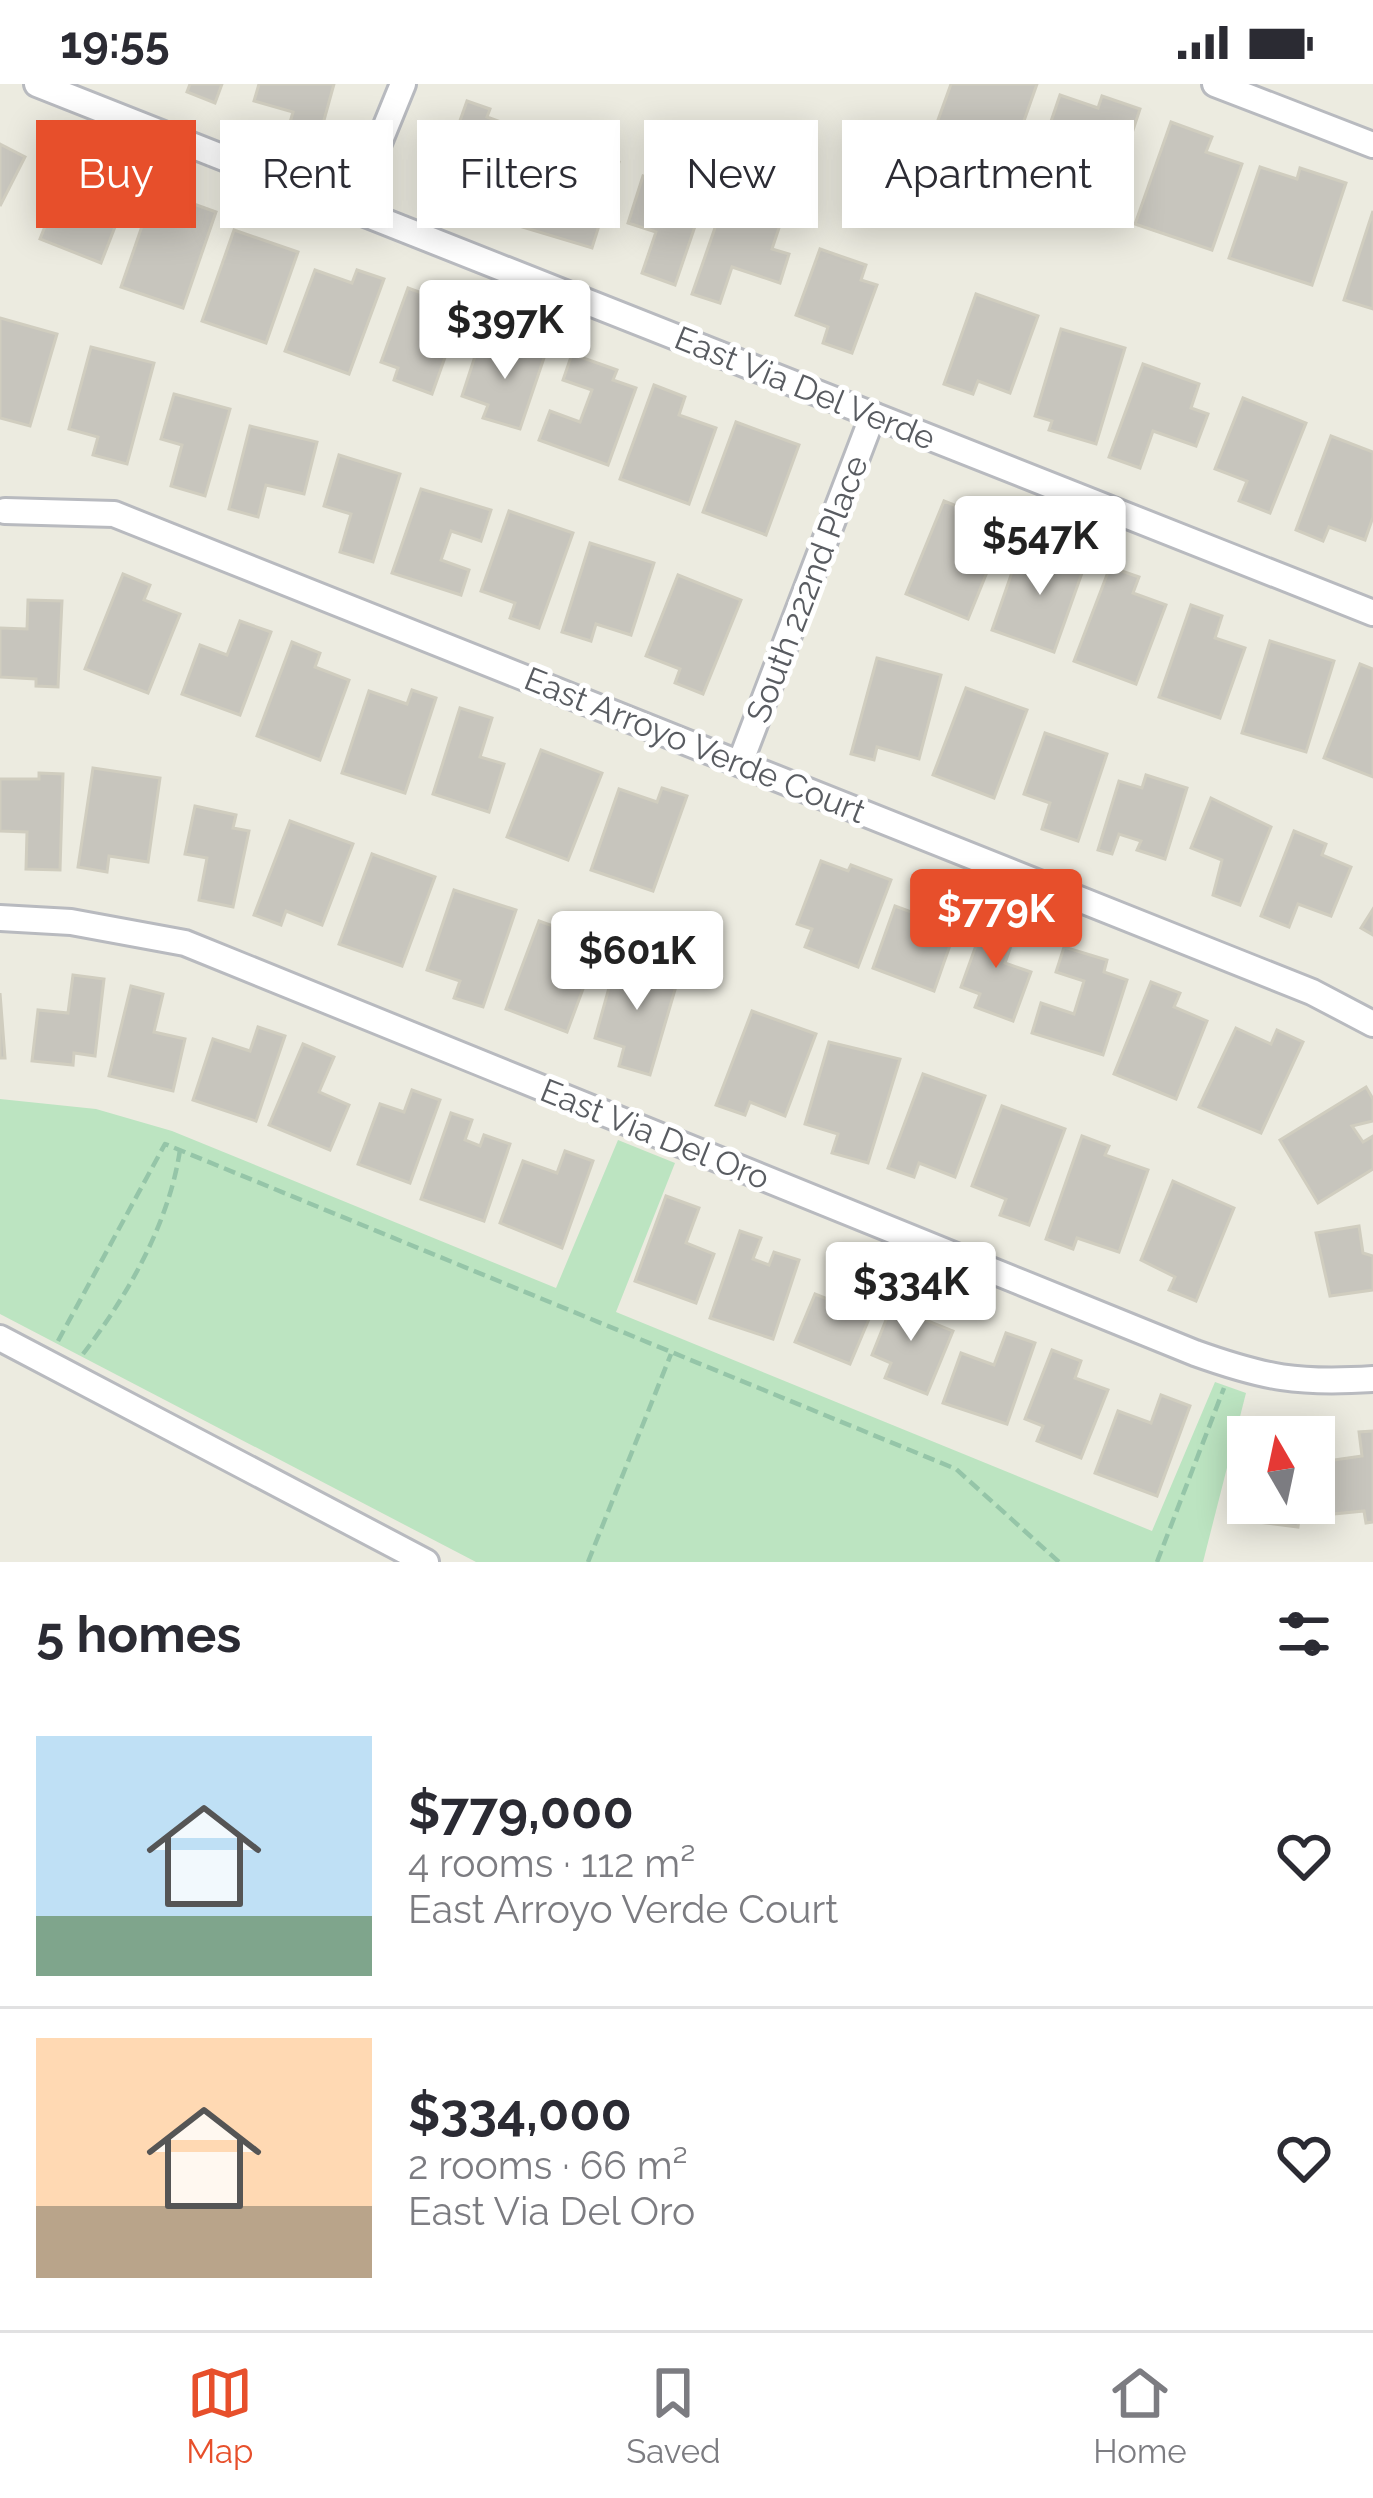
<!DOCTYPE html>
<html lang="en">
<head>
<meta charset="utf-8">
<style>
  :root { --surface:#fff; --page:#f7f7f7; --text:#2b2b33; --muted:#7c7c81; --line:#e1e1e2; --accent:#e74f2b }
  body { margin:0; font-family:Raleway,sans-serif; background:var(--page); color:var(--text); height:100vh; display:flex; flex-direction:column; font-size:45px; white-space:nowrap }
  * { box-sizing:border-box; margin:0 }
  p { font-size:39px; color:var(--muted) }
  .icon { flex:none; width:66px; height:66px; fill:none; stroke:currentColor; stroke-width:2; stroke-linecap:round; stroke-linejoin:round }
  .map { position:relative; height:1478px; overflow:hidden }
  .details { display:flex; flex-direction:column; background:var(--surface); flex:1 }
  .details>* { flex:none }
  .banner { position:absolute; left:36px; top:36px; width:1302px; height:108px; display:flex; gap:24px }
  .needle { width:78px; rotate:351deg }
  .tools { position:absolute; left:1227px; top:1332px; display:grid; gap:24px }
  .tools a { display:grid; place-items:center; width:108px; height:108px; border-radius:0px; background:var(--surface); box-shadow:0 6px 30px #0003; font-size:60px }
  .price { position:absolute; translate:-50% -102px; padding:0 27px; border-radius:12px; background:#fff; color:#222; font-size:39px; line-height:78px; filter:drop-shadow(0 3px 6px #0008) }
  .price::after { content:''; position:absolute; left:50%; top:72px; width:36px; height:27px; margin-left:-18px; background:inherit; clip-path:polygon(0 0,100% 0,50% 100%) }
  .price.current { background:var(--accent); color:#fff }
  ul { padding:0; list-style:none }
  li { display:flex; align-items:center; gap:36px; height:300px; padding:0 36px }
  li+li { border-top:3px solid var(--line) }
  li span { display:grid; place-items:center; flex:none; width:336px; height:240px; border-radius:0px; color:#555 }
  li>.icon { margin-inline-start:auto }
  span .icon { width:144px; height:144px; fill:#fffc; stroke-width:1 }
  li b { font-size:51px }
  h2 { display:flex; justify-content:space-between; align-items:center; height:144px; padding:0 36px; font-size:51px }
  .tag { padding:0 42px; border-radius:0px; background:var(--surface); box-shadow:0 6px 30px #0003; font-size:42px; line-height:108px }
  .tag.current { background:var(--accent); color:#fff }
  .status { display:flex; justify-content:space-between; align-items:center; height:84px; padding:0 60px; background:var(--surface); direction:ltr }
  .status svg { height:33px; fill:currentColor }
  .tab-bar { display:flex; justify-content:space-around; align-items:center; height:168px; border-top:3px solid var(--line); background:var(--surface); font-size:33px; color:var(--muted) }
  .tab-bar a { display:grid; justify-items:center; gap:6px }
  .tab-bar .current { color:var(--accent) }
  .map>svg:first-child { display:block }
  .green { fill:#bce4c1 }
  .building { fill:#c7c5bd; stroke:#d0cdbf; stroke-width:3 }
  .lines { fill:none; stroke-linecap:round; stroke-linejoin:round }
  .minor-casing { stroke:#b8babf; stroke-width:30 }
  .path { stroke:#95c5a8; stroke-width:4.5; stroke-dasharray:12 6; stroke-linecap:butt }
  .minor { stroke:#fff; stroke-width:24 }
  .labels { text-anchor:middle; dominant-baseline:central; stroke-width:10; stroke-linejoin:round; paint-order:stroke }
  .street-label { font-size:33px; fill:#595c61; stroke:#fff }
</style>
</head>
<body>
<div class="status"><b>19:55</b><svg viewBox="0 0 49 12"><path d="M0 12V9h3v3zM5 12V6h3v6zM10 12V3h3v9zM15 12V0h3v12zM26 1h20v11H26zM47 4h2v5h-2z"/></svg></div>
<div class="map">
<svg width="1373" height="1478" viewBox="0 0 1373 1478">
  <rect width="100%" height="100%" fill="#ecebe0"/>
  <polygon class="green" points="0,1015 96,1025 172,1047 556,1204 618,1056 675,1079 616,1228 1152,1447 1215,1298 1246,1309 1203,1478 476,1478 0,1230"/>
  <g class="building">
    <polygon points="190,0 222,0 215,19 187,8"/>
    <polygon points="259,0 334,0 318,58 287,49 293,28 254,17"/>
    <polygon points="951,0 1037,0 1007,85 930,58"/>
    <polygon points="1060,11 1098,24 1102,12 1140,25 1107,125 1030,99"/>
    <polygon points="467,17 490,25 487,33 526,47 510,95 478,84 466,118 435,107"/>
    <polygon points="1171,38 1212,53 1206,68 1242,80 1212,166 1135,140"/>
    <polygon points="551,58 619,78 592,164 519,142 527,114 559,124 569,94 542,85"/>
    <polygon points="0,60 25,73 0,122"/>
    <polygon points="73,72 104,85 89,124 118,135 101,179 40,155"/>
    <polygon points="1260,83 1297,95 1300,84 1346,99 1312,201 1229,174"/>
    <polygon points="643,92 705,113 675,201 642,189 656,148 628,139"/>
    <polygon points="725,115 782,135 772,165 789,170 780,199 732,183 720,219 692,210"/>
    <polygon points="191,119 216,128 183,224 121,203 149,122 186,135"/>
    <polygon points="1373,127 1373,225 1344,216"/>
    <polygon points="234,146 298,168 266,259 202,237"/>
    <polygon points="820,165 866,181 861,196 877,201 852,269 823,259 828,243 796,231"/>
    <polygon points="315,186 352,199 357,186 384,195 349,290 285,267"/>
    <polygon points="408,204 438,215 423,256 448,265 432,310 394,296 398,284 381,278"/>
    <polygon points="976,210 1038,232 1010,309 978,297 973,310 944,300"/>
    <polygon points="0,234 57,250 30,342 0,334"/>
    <polygon points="1061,245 1125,264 1096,360 1049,346 1052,337 1035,332"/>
    <polygon points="520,256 547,265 520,345 483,334 488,321 462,312 479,260 514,272"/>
    <polygon points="91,263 154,279 127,380 93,371 98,353 69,345"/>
    <polygon points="572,270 617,286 613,296 636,304 608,381 539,356 550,327 580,338 592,306 563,296"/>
    <polygon points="1143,280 1199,300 1191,324 1208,330 1196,362 1153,347 1140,384 1109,373"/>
    <polygon points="654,301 685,313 679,331 716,344 689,420 620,395"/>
    <polygon points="174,310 230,325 205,412 171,402 182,361 161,355"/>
    <polygon points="1243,314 1306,339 1270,429 1239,417 1247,397 1215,385"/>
    <polygon points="736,338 799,361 766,451 703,428"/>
    <polygon points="250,342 317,358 304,410 266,401 258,433 229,425"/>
    <polygon points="1331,352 1373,368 1373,433 1365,456 1329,443 1323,457 1296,446"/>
    <polygon points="339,371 400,390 373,478 340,468 351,430 324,422"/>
    <polygon points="421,405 491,426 481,457 451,447 441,476 469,486 461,511 392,489"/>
    <polygon points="944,417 972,428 965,442 1000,456 968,535 906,510"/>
    <polygon points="509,427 573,449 539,544 510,534 515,519 481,507"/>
    <polygon points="590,459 654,479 631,551 596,540 591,557 562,548"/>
    <polygon points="1063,464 1088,472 1054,568 992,546 1020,465 1058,478"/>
    <polygon points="1110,483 1139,493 1133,509 1166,521 1136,600 1074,577"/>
    <polygon points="123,490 150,501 144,516 180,530 148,609 85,585"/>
    <polygon points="678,491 741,516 703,610 675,599 680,585 646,572"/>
    <polygon points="28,516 62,517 58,603 36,602 36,595 0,593 0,544 27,545"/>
    <polygon points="1191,521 1222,532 1215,554 1245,564 1220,634 1159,613"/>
    <polygon points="240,537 271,548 240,631 182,610 200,561 227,571"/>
    <polygon points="1270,557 1334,577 1306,668 1242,649"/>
    <polygon points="292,558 320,569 315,583 349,596 320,676 257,652"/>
    <polygon points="877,574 941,591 919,675 877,663 874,676 851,670"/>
    <polygon points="1360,580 1373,585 1373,693 1324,674"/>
    <polygon points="966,604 1027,626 994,714 933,691"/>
    <polygon points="412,606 436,614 405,709 342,689 369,607 407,620"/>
    <polygon points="460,624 492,634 480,673 504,680 489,728 433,710"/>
    <polygon points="1045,649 1107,670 1078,757 1042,745 1050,719 1024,710"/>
    <polygon points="541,666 602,689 568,776 507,753"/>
    <polygon points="93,684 160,694 148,778 109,772 107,788 78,783"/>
    <polygon points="39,689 63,690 60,786 26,785 27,748 0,747 0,695 39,695"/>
    <polygon points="1146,691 1187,704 1165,775 1137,766 1141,757 1119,750 1112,770 1098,766 1119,697 1142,704"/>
    <polygon points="662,704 687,712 653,807 591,786 619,705 657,718"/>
    <polygon points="1211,714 1271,743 1240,821 1213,811 1222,776 1191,764"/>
    <polygon points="195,722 236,731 233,744 249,747 233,823 199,816 207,774 185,770"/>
    <polygon points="290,737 353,760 322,841 286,827 281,841 254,831"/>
    <polygon points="1294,747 1326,760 1322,771 1351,783 1331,832 1298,820 1289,843 1261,832"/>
    <polygon points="372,770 435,793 402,882 339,860"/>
    <polygon points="821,777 848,787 851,781 891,796 858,883 805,863 812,845 797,840"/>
    <polygon points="454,806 516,826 483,923 454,914 460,897 427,886"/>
    <polygon points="929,813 963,824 934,907 873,884 895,822 922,832"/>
    <polygon points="1373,825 1373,851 1361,844"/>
    <polygon points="987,831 1018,842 1005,879 1031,888 1013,937 975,923 980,910 961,903"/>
    <polygon points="539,837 600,859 567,948 506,925"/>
    <polygon points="1064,863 1107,876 1104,888 1127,896 1103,971 1032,949 1041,919 1074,930 1084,897 1056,888"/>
    <polygon points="617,875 679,892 650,991 619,982 624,963 595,954"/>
    <polygon points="73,891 104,895 95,972 74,969 73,981 32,977 38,926 68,929"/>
    <polygon points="1151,898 1180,909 1174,923 1207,937 1176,1015 1114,990"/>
    <polygon points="131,902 163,910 154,948 185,955 173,1007 109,992"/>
    <polygon points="0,909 5,974 0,974"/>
    <polygon points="752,927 816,950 785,1032 750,1018 745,1031 716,1021"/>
    <polygon points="258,943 285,952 256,1037 193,1016 213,955 250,967"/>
    <polygon points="1236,944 1271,960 1277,946 1303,958 1261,1049 1199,1023"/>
    <polygon points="829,958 900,975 868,1079 832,1069 838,1050 805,1040"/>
    <polygon points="303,960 334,973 319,1008 349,1021 330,1066 269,1041"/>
    <polygon points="923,990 985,1012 955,1093 919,1079 914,1093 888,1084"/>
    <polygon points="1366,1003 1373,1015 1373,1037 1352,1042 1363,1058 1373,1052 1373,1085 1318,1119 1280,1056"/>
    <polygon points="412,1006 440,1016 410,1099 358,1080 380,1020 404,1028"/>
    <polygon points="1002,1022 1065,1045 1029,1141 1000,1131 1006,1115 972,1102"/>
    <polygon points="451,1029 472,1036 465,1056 480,1062 484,1051 510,1060 484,1137 421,1115"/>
    <polygon points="1082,1052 1109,1062 1105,1071 1148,1086 1119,1168 1077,1154 1073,1165 1046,1155"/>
    <polygon points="565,1067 593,1077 562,1164 500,1139 523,1077 557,1089"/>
    <polygon points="1173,1097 1234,1124 1196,1217 1169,1206 1175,1193 1141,1176"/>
    <polygon points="666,1112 699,1124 686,1159 714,1170 696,1219 635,1197"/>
    <polygon points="1359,1142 1363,1169 1373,1172 1373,1206 1330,1212 1316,1149"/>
    <polygon points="740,1147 761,1154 753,1175 769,1181 774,1168 799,1176 773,1255 710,1234"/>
    <polygon points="855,1184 885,1197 850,1280 795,1258 815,1210 840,1220"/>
    <polygon points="898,1206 925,1217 918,1233 953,1247 927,1310 885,1294 891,1279 872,1271"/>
    <polygon points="1006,1249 1035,1259 1007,1340 943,1319 961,1269 994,1281"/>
    <polygon points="1052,1266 1081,1277 1075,1294 1108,1306 1081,1374 1037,1357 1043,1342 1025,1335"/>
    <polygon points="1161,1311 1190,1322 1157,1412 1095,1389 1118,1327 1151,1339"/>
    <polygon points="1243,1343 1275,1347 1274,1353 1248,1353 1248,1419 1301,1419 1298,1443 1233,1435"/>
    <polygon points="1373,1347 1373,1438 1366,1439 1364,1427 1333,1430 1327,1377 1362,1372 1359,1348"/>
  </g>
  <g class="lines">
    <defs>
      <g id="minor">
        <polyline points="37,0 1373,529"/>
        <polyline points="1215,0 1373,61"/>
        <polyline points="352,125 403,0"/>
        <polyline points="5,427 114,430 1312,908 1373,940"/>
        <polyline points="740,679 873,331"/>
        <path d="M0,834L71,838L185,859L1195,1269C1265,1294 1298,1300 1373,1295"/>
        <polyline points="0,1254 426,1478"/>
      </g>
    </defs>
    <use href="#minor" class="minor-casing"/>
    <g class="path">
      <polyline points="58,1257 165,1060 956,1385 1059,1478"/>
      <path d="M83,1270C128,1211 169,1139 180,1066"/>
      <polyline points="588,1478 671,1270"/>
      <polyline points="1157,1478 1224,1304"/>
    </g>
    <use href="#minor" class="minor"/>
  </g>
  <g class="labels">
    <g class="street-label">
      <text transform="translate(805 304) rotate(22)">East Via Del Verde</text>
      <text transform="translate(807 505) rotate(-69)">South 222nd Place</text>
      <text transform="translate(695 661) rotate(22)">East Arroyo Verde Court</text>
      <text transform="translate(655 1050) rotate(22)">East Via Del Oro</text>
    </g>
  </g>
</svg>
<div class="tools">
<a><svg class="needle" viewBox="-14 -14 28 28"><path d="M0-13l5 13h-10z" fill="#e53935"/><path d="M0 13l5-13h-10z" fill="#7c7c81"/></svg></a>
</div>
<b class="price" style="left:505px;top:298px">$397K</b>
<b class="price" style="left:1040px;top:514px">$547K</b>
<b class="price current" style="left:996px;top:887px">$779K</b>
<b class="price" style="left:637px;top:929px">$601K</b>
<b class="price" style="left:911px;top:1260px">$334K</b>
<div class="banner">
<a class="tag current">Buy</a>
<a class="tag">Rent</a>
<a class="tag">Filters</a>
<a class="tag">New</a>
<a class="tag">Apartment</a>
</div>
</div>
<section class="details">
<h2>5 homes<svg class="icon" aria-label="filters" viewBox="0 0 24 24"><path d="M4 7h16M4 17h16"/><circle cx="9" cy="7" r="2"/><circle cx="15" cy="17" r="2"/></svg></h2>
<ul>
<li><span style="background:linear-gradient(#bfe0f5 75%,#7fa58c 0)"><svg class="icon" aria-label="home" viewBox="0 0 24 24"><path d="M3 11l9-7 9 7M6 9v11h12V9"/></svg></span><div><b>$779,000</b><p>4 rooms · 112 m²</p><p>East Arroyo Verde Court</p></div><svg class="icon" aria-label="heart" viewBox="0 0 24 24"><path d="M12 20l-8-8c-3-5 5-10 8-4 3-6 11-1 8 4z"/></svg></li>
<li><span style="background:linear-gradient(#ffd9b3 70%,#b9a48a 0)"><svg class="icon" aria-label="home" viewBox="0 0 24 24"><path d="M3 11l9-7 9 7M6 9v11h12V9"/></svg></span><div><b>$334,000</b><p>2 rooms · 66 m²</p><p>East Via Del Oro</p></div><svg class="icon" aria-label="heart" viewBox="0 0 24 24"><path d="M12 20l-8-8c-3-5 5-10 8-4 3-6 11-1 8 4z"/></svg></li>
</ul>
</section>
<nav class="tab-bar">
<a class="current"><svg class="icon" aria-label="map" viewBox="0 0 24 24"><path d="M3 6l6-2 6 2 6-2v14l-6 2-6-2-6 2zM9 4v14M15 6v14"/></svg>Map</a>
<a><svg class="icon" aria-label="saved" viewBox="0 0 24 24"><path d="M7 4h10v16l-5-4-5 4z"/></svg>Saved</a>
<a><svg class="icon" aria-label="home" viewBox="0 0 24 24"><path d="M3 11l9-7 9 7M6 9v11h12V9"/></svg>Home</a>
</nav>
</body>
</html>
